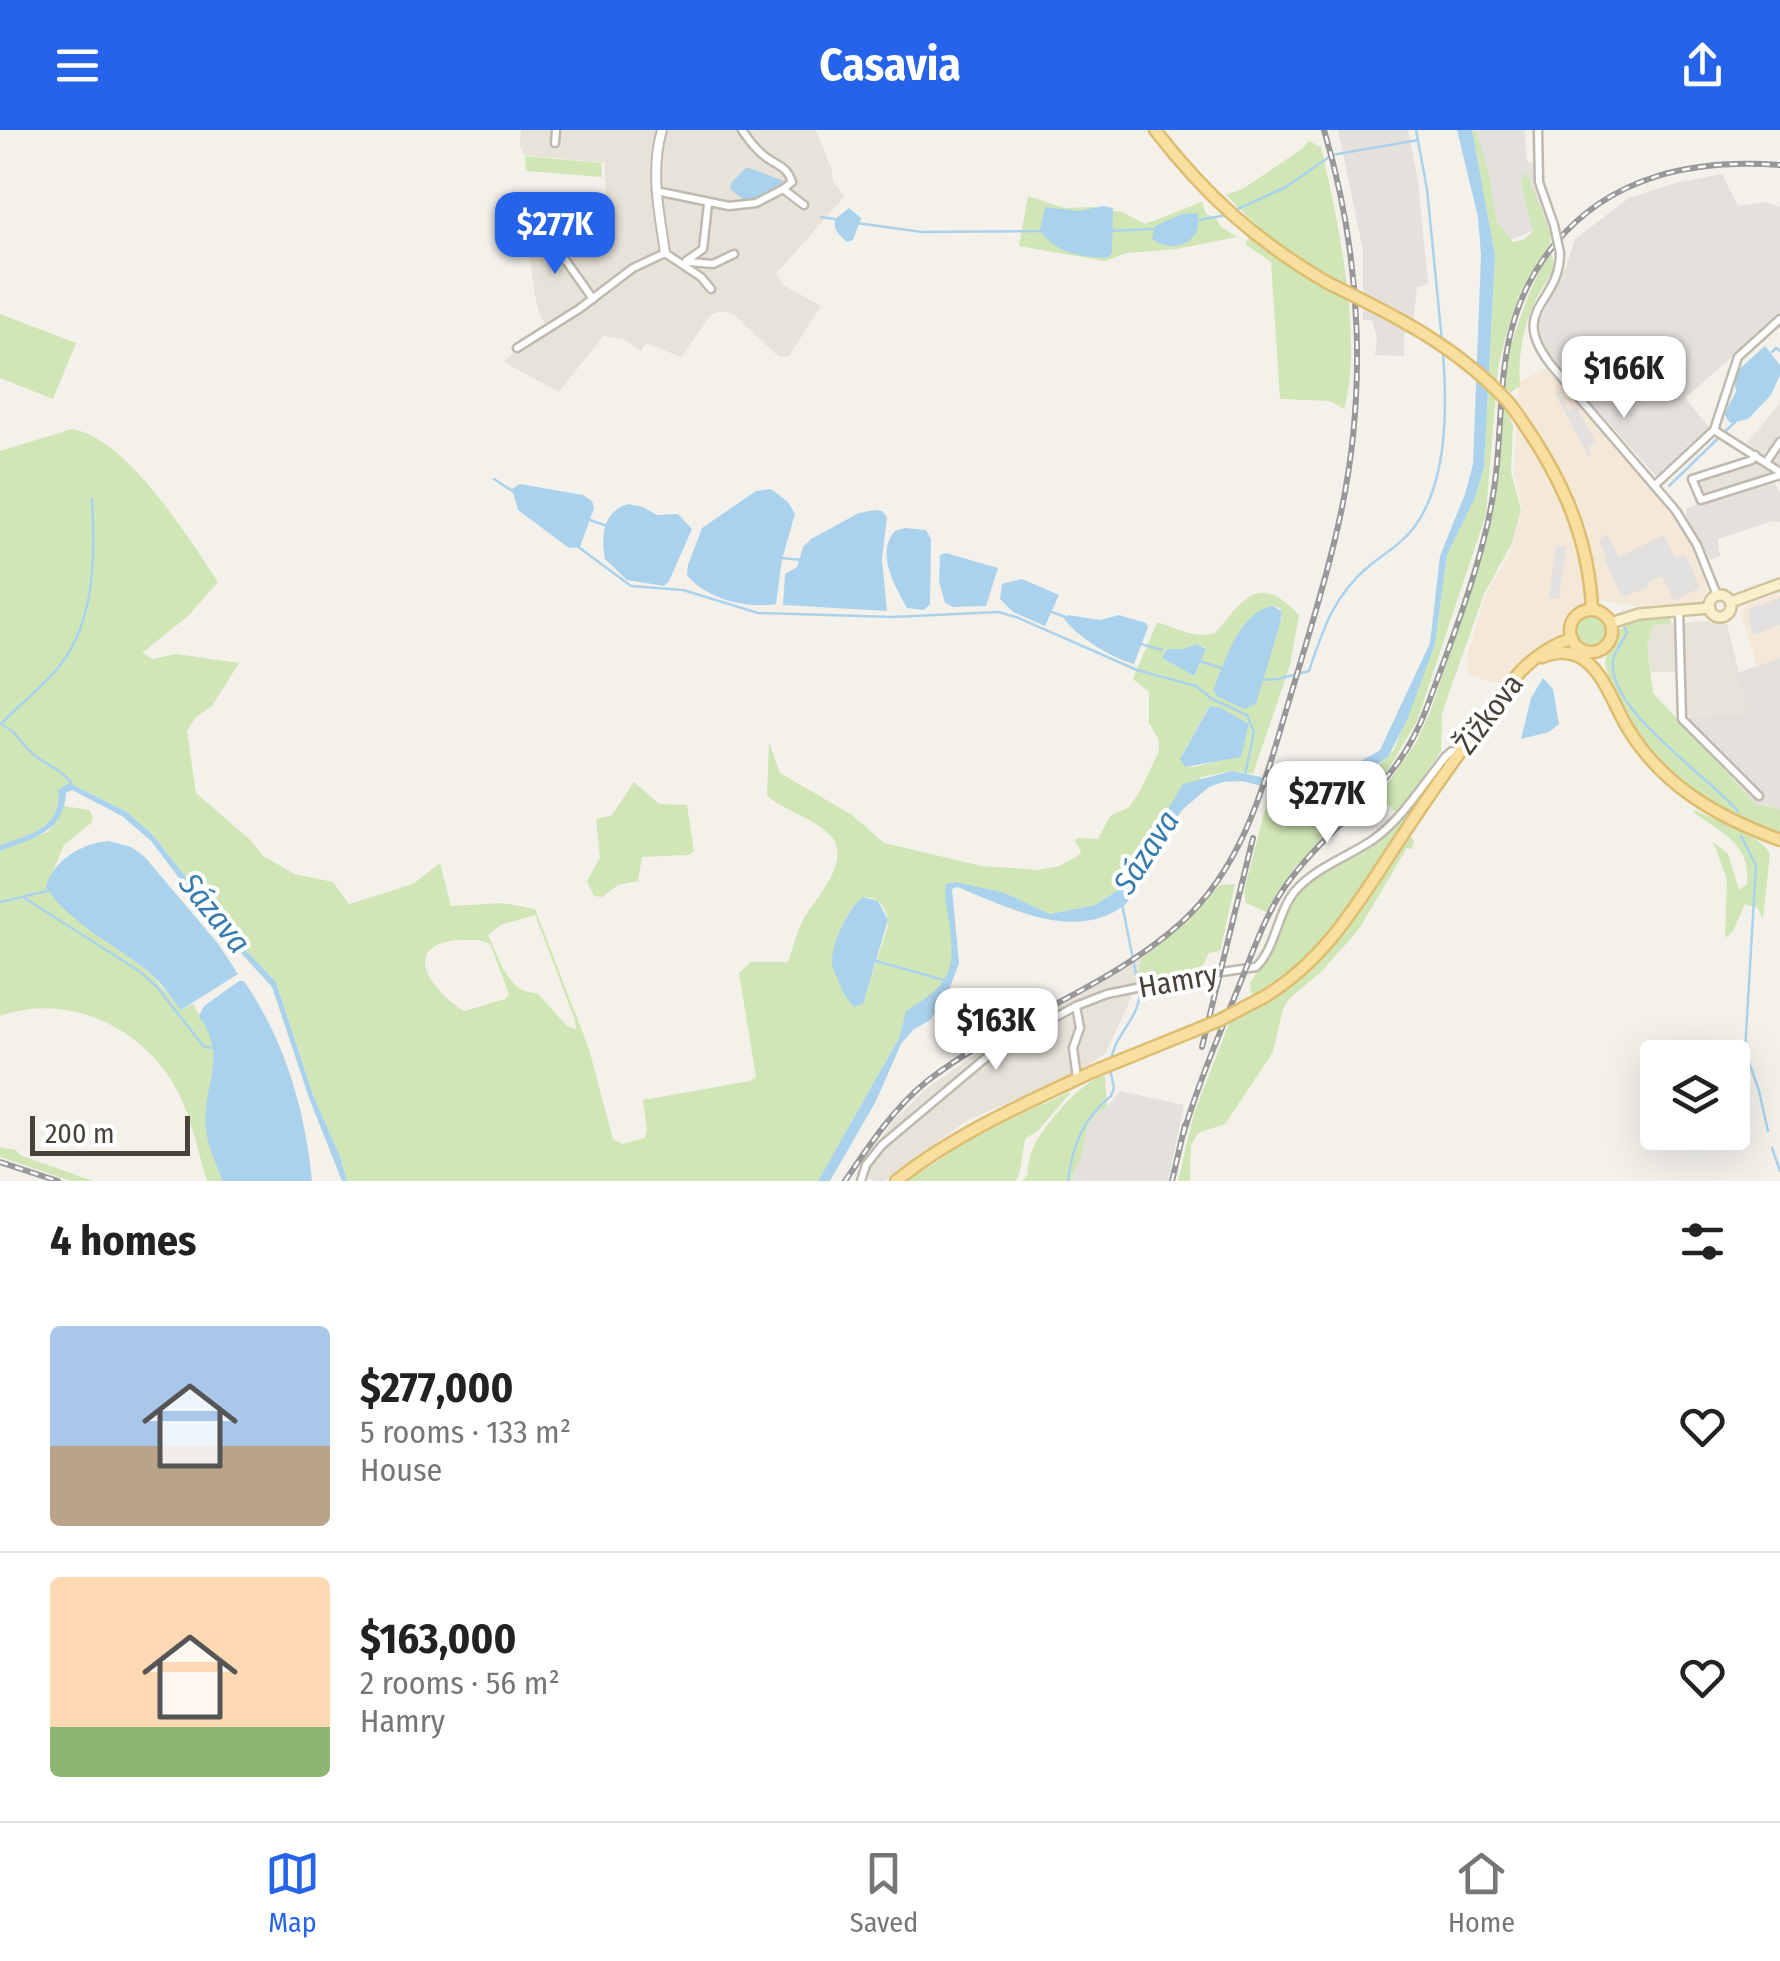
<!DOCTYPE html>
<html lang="en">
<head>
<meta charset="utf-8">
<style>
  :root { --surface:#fff; --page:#f6f6f6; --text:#222; --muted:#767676; --line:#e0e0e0; --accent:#2563eb }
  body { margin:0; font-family:"Fira Sans Condensed",sans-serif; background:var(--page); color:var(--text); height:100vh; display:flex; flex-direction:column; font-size:38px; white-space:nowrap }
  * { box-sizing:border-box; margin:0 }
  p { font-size:32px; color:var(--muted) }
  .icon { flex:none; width:55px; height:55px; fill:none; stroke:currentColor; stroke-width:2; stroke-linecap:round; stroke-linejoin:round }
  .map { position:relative; height:1051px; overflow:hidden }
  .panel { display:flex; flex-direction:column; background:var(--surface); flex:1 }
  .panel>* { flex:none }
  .fabs { position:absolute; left:1640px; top:910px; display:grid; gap:20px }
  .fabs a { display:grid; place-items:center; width:110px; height:110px; border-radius:10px; background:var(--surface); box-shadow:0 10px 40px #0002; font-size:50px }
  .scale { position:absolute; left:30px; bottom:25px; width:160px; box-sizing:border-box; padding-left:10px; border:5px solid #484239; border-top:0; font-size:28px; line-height:35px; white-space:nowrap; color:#484239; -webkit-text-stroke:8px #fff; paint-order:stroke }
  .price { position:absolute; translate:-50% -85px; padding:0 22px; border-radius:20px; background:#fff; color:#222; font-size:32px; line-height:65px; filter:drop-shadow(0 2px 5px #0008) }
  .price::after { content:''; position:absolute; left:50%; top:60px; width:30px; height:22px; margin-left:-15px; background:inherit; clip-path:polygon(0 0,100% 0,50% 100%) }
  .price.active { background:var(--accent); color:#fff }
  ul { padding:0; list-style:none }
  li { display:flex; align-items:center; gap:30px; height:250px; padding:0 50px }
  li+li { border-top:2px solid var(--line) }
  li span { display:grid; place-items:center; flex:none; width:280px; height:200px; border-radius:10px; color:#555 }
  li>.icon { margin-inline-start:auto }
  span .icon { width:120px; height:120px; fill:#fffc; stroke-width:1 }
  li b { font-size:42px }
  h2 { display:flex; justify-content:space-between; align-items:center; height:120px; padding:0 50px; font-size:42px }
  header { display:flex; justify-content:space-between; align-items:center; height:130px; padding:0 50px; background:var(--accent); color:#fff; font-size:45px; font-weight:700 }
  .tab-bar { display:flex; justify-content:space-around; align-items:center; height:140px; border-top:2px solid var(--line); background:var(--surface); font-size:28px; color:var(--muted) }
  .tab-bar a { display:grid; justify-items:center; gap:5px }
  .tab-bar .active { color:var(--accent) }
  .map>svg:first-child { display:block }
  .residential { fill:#e8e3d9 }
  .commercial { fill:#f4e8d8 }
  .industrial { fill:#e4e0dc }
  .green { fill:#d0e6b6; fill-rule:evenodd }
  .parking { fill:#e3e1df }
  .water { fill:#abd2ec }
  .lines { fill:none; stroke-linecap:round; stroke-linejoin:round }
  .stream { stroke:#abd2ec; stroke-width:2.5 }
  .minor-casing { stroke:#bfb9ae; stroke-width:11 }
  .tertiary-casing { stroke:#bfb9ae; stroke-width:12 }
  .secondary-casing { stroke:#d1c49d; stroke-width:14 }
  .primary-casing { stroke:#ddbd70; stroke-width:15 }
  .minor { stroke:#fff; stroke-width:6 }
  .tertiary { stroke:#fff; stroke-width:8 }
  .secondary { stroke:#fbf0ce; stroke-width:9 }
  .primary { stroke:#f8dfa0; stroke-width:10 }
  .rail-casing { stroke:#989898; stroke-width:6 }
  .rail { stroke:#fff; stroke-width:2.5; stroke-dasharray:8; stroke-linecap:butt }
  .minor-bridge-casing { stroke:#bfb9ae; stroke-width:11; stroke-linecap:butt }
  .primary-bridge-casing { stroke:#ddbd70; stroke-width:15; stroke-linecap:butt }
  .minor-bridge { stroke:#fff; stroke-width:6 }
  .primary-bridge { stroke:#f8dfa0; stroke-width:10 }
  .labels { text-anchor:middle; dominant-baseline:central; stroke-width:8; stroke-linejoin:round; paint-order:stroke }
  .street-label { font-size:30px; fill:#484239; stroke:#fff }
  .water-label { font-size:32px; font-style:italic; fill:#387cae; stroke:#fff }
</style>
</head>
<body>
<header><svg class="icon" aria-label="menu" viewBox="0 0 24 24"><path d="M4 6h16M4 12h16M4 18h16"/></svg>Casavia<svg class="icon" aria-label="share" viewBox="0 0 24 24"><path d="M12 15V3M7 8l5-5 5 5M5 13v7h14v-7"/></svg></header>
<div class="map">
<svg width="1780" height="1051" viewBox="0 0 1780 1051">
  <rect width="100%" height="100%" fill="#f4f1eb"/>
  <g class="residential">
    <polygon points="521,0 816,0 832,41 833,51 844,67 776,144 783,155 821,176 789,226 779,227 733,184 721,181 711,185 681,227 646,213 641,221 623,209 603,206 559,262 504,232 545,194 539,183 534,161 523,75 600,82 605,74 605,33 524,25 520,15"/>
    <polygon points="1780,273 1780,348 1699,372 1691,348 1748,328 1756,320 1747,313"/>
    <polygon points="1706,491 1727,494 1749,584 1684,586 1682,542 1651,542 1647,517 1653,495"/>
    <polygon points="1142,828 1129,873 1105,924 1069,947 966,991 885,1051 875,1051 857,1042 893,991 928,957 978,923"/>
  </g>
  <g class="commercial">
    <polygon points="1546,238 1670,380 1689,412 1706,451 1707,462 1698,473 1637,476 1603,471 1583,474 1569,486 1565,500 1554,511 1535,520 1503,553 1495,553 1468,544 1468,522 1486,464 1510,422 1522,380 1514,343 1519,252"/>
    <polygon points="1780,463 1780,528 1757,536 1741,483 1747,475"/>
  </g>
  <g class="industrial">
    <polygon points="1338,0 1408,0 1418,52 1428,154 1417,157 1412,202 1404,203 1404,226 1375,225 1377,208 1372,190 1363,190 1363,120"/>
    <polygon points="1472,0 1525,0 1526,26 1528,33 1533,33 1535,52 1549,94 1506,112 1494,113"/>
    <polygon points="1722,44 1738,76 1765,72 1780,77 1780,185 1685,268 1709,297 1659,346 1656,346 1547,224 1541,213 1537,194 1565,140 1575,109 1629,68 1675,53"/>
    <polygon points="1772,349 1780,362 1780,392 1772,391 1718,409 1720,426 1710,430 1686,385 1687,378"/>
    <polygon points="1780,528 1780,679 1756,674 1687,597 1690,586 1748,584 1737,543"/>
    <polygon points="1120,961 1184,975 1168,1051 1071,1051 1083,1020 1083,1005 1095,983 1107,977"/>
  </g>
  <g class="green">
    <polygon points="1472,0 1476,0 1488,40 1497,93 1513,112 1525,109 1533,101 1521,52 1526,42 1551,104 1550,114 1520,163 1508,198 1498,237 1486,384 1417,591 1385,645 1295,737 1266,782 1246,773 1244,761 1266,676 1282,664 1304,667 1379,635 1394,620 1435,514 1447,425 1475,368 1484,338 1495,125"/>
    <path d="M1309,11L1321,17C1337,85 1364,211 1344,279L1330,271L1280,269L1271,132L1245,114L1257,96L1226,65L1244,58L1302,19Z"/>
    <polygon points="525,26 601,33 602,47 526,41"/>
    <polygon points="1028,66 1064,78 1092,77 1122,82 1145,94 1202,72 1206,84 1216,88 1221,97 1237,107 1176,119 1127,123 1105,131 1019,116"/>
    <path d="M1552,124L1554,140C1528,176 1517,212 1520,256L1510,263L1508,259L1505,279L1513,295L1511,342L1521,380L1512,413L1484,464L1442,583L1441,621L1408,669L1395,682L1379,666L1417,611L1431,580L1481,426L1493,384L1506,229L1528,166L1545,129Z"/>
    <polygon points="0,184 76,213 53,269 0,248"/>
    <path d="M72,299C127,308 188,407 218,452L188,486L142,523L153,529L176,524L239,533L212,576L195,588L187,601L196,663L249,709L263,726L295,744L333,752L349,774L413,754L440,733L451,776L502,773L535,779L589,919L613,1009L622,1014L645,1008L647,1000L643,970L750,951L756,947L739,843L751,832H788C792,820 796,806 801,794C812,770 857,730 828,703C811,687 785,681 767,666L769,612L780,643L852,685L884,713L982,736L1038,740L1059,736L1079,725L1081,721L1075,711L1078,708L1098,709L1110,686L1128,678L1139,663L1159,621V610L1149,593V562L1133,549L1157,492C1176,498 1195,509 1215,503C1244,470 1257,441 1299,485L1290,535L1253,644L1232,641L1201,647L1120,759L1095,775L1050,784L1005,763L946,754C948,775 960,827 950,845C942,861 921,872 906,881L899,908L818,1051H347L340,1026L313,965L276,852L235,809L152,704L127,682L69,653L59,660C62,698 29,705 0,715V321ZM1273,476L1280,478L1282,487L1255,575L1213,562C1224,533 1240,482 1273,476ZM1196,514L1206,518L1194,546L1162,528L1166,519H1184ZM1216,576L1249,594L1241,626L1193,637L1183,635L1182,625L1209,577ZM866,767C882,768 888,781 888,796L868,857L842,860L838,843L833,838C833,816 845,776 866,767ZM535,785L575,890L576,899L567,896L537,863C506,862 500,829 488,805L501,795ZM479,810L490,814L509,864L505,869L465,881C446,873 403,829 439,814C451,809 467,810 479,810Z"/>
    <circle cx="1591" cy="501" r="16"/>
    <path d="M1670,487L1671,494L1653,495L1647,516L1653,563L1756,674L1780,679V705C1702,676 1619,621 1605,532C1614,491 1633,488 1670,487Z"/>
    <polygon points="634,652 659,674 687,675 694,721 688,725 642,727 638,751 618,755 602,767 594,766 587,751 600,728 596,689 612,685"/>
    <path d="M64,676L89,680L93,687L91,693L64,715L46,758L57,771L152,845L181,880L193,874L208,899L215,918L206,1000L222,1051H207C198,1022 192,989 178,962C146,899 69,861 0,886V721L48,702Z"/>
    <path d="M1695,680C1715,690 1761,705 1770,724L1763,789L1758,778L1745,774L1733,801L1725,808L1727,749L1713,712L1728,724L1739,760L1747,754C1752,714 1720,702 1693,682Z"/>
    <path d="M1403,684L1406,691C1372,742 1314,850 1251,864L1250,853C1269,828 1282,776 1303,758C1335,730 1377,719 1403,684Z"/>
    <polygon points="1409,706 1414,710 1412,719 1407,718 1359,799 1322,841 1289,869 1283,879 1273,922 1225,994 1198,1003 1191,1015 1190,1051 1178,1051 1194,983 1230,891 1281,863 1326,825 1354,789"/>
    <polygon points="1235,754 1220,821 1209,823 1201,839 1134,854 1142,828 1187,792 1220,755"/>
    <path d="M1105,946L1107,977C1088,986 1086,1000 1083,1019C1081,1030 1074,1041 1071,1051H1022L1027,1046C1028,1036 1030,1023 1035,1014C1046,994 1083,948 1105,946Z"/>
    <path d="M1072,961L1038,1001L1026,1008C1021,1022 1023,1038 1016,1051H907L979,1003Z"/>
    <polygon points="0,1017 16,1020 20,1025 93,1051 71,1051 0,1027"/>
  </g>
  <g class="parking">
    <polygon points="1558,261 1569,281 1577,277 1596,313 1588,317 1592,324 1588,326 1555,263"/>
    <polygon points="1607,404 1619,427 1664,405 1675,428 1685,424 1700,458 1674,471 1662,446 1648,453 1649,457 1622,467 1604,429 1606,427 1599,410"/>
    <polygon points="1556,415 1566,417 1559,469 1549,468"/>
    <polygon points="1780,468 1780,495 1753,505 1749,493 1749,479"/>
  </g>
  <g class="water">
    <path d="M1457,0H1472L1495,125L1484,338L1475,368L1447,425L1435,514L1408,588L1388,627L1370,639L1304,667L1242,651L1223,652L1209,657L1182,680L1126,774C1076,814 1008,777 957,757L952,759L959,833L948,863L930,890L913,900L901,914L876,971L830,1051H818L899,908L906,881C954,852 956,839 948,785C946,774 944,764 946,754L956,752L1005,763L1050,784L1095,775L1120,759L1183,654L1232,641L1286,652H1309L1361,631L1380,620L1430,513L1440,426L1465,364L1473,334L1481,125L1478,87Z"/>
    <polygon points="746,38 749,38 784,51 759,68 745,71 730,59 731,53"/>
    <path d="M1103,76L1113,78L1112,123L1107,128C1082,127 1054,123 1040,100L1045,77L1079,81Z"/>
    <path d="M849,78L861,88L853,110L847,112C840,105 833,101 835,89Z"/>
    <path d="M1197,83C1205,112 1173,125 1152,109L1155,96L1182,84Z"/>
    <polygon points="1765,216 1780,235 1780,245 1771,265 1748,289 1730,293 1724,284 1736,262 1734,247 1737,241"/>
    <polygon points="520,354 583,365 592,371 594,378 580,417 569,418 518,380 512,359"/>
    <path d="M771,359L788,372L795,384L782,429L776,474C747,479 706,469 687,445L688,435L702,398L756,361Z"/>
    <path d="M628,374L643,377L657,385L678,384L692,399L669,451L664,456L627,450L605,429C601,407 602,382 628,374Z"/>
    <polygon points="875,380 882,381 887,387 882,429 887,481 783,475 785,444 797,437 803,417 811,409 859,383"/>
    <path d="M905,398L926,400L931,409L930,474L924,480L907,478C895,457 875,422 895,401Z"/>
    <polygon points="946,423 998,438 986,476 953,477 945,473 939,451 940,425"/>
    <polygon points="1022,449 1059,465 1045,496 1013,482 1000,469 1002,454"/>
    <path d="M1273,476L1282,482L1280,494L1256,574L1244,579L1217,566L1213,560C1225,532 1239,481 1273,476Z"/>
    <path d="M1068,485L1100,490L1119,485L1146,493L1148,497L1134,534C1112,528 1079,508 1064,489Z"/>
    <polygon points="1196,514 1206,519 1194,546 1162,528 1167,519 1184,519"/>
    <polygon points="1543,548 1553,559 1559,594 1549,602 1521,609 1531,568"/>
    <polygon points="1210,576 1219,577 1249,594 1241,627 1185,637 1180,629"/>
    <path d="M69,653L127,682L152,704L235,809L276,852L313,965L340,1026L347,1051H342L309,968L272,857L210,789L151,711L122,686L72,660L66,663C64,703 31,709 0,721V715C28,705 63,698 58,660Z"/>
    <path d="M109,711L131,717L144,726L219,815L238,844L181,880C170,867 163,854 150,843C116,815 72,795 46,758C51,731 84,712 109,711Z"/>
    <path d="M863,767L878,771L888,790L863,874L854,877C846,871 834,843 832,834C830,815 849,777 863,767Z"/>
    <path d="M239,851H244C285,911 305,979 312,1051H222C217,1034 207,1016 206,999C202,953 229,929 199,886L204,876Z"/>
  </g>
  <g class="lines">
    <g class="stream">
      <polyline points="1416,0 1427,59 1442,211"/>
      <polyline points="1233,81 1286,57 1332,25 1418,10"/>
      <polyline points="821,87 834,89"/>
      <polyline points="1200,90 1226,85"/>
      <polyline points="857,93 922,102 1043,101"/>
      <polyline points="1111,101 1153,99"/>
      <polyline points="1772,222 1776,218 1780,221"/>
      <polyline points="494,349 514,362"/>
      <polyline points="1669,356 1736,291"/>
      <polyline points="587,389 607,396"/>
      <polyline points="577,416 631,456 683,460 758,483 893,487 998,482 1016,487 1137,540 1196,556 1212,569 1247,585 1254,602 1245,645"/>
      <polyline points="781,428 803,430"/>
      <polyline points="1052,482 1068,488"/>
      <path d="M1625,498L1627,503C1622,512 1614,521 1613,532C1607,579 1708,646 1738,681"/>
      <polyline points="1141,514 1162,520"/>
      <polyline points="1199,531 1225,539"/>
      <path d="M1261,550L1278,549L1309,541C1323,499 1334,465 1369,436C1385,423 1403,413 1415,396C1448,350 1447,277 1443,223"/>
      <path d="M1,594C20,574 45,555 61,534C96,488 95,423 92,369"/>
      <path d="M1,594C17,602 20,612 32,623C45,636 63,638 72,655"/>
      <polyline points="1741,706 1756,735 1745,921 1759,961 1768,1001"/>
      <polyline points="23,767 139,841 157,857 204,917 217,918"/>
      <polyline points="0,772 47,761"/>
      <polyline points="1122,774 1138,854"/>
      <polyline points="876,831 947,851"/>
      <path d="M1111,931C1114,905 1139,889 1140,862"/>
      <polyline points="1772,1018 1780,1041"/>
      <path d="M1068,1051C1072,1017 1083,988 1111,966L1114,958L1110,939"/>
    </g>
    <defs>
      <g id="minor">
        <path d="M742,0C749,10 756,20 767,28C779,36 787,37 792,52L783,59"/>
        <polyline points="1538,0 1539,52 1554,95"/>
        <polyline points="555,13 556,0"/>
        <polyline points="656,61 729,76 756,73 783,59 804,75"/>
        <polyline points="559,106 564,128 593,169"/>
        <path d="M1560,123C1560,175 1507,178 1551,235L1676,381L1697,415L1717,465"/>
        <polyline points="686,131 703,119 708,74"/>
        <polyline points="689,132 713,134 734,124"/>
        <polyline points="517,218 579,179 633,138 665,123 701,147 711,159"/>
        <polyline points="1714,300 1780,342"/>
        <polyline points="1755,325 1752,330 1692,349 1701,370 1780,345"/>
        <polyline points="1767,331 1780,312"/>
        <polyline points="1655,355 1714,300 1738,227 1780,189"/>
        <polyline points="1679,482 1682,589 1759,666"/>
        <polyline points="1076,876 1080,898 1073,918 1077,948"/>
        <path d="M861,1051L866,1035L882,1015L994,921L1076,876L1107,864L1201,845L1256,837C1276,818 1277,783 1295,761C1316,737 1348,727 1374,709C1403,688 1424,653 1446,626L1452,621L1459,622"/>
      </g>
      <path id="tertiary" d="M662,0C650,42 659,80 665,123"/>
      <g id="secondary">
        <circle cx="1720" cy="476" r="11"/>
        <polyline points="1731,472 1780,454"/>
        <polyline points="1611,493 1639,484 1710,478"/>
      </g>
      <g id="primary">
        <path d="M1155,0C1206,66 1256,111 1328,153"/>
        <path d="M1509,273C1556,336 1589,401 1592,480"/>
        <circle cx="1591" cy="501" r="21"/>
        <path d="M1542,527C1557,521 1573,521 1586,531C1605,546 1615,577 1627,597C1662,656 1718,687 1780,710"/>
        <path d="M1264,867C1321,833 1353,781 1389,726C1418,681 1448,638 1480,595C1508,556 1525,525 1572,508"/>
        <path d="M896,1051C956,1003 1024,974 1092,942"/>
      </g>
    </defs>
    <use href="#minor" class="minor-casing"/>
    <use href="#tertiary" class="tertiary-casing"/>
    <use href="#secondary" class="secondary-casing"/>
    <use href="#primary" class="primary-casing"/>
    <use href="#minor" class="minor"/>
    <use href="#tertiary" class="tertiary"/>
    <use href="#secondary" class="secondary"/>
    <use href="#primary" class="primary"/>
    <defs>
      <g id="rail">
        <polyline points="1202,917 1253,708"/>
        <path d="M1183,1005C1198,954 1219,905 1239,856C1254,819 1267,779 1292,747C1341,683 1396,661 1427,577C1449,518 1478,443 1490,382C1510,286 1485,200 1554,115C1611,45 1694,29 1780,35"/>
        <polyline points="0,1032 58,1051"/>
        <path d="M845,1051C869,1016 893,979 926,952C1005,890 1107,860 1182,792C1246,733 1265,650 1289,571C1306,513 1325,455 1338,396C1368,266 1362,128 1324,0"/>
        <polyline points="1172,1051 1185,995"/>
      </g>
    </defs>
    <use href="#rail" class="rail-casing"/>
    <use href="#rail" class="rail"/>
    <defs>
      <polyline id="minor-bridge" points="1554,95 1560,123"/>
      <g id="primary-bridge">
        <path d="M1328,153C1396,186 1458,217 1509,273"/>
        <polyline points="1092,942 1220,890 1264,867"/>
      </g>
    </defs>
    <use href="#minor-bridge" class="minor-bridge-casing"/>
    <use href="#primary-bridge" class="primary-bridge-casing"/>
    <use href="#minor-bridge" class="minor-bridge"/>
    <use href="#primary-bridge" class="primary-bridge"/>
  </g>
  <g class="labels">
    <g class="street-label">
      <text transform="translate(1489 584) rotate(-53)">Žižkova</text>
      <text transform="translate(1178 851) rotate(-10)">Hamry</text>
    </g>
    <g class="water-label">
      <text transform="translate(1146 722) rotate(-57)">Sázava</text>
      <text transform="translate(215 783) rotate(51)">Sázava</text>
    </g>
  </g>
</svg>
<div class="fabs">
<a><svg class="icon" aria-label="layers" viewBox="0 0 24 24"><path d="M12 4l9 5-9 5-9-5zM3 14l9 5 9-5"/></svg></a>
</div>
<div class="scale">200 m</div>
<b class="price active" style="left:555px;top:147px">$277K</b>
<b class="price" style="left:1624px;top:291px">$166K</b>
<b class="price" style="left:1327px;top:716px">$277K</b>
<b class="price" style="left:996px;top:943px">$163K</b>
</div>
<section class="panel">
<h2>4 homes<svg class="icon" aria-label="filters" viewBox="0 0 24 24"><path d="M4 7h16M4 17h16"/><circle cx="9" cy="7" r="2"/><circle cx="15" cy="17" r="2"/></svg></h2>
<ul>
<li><span style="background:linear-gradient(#a9c7e8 60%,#b9a48a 0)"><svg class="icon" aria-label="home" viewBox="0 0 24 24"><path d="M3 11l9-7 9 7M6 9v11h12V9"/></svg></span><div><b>$277,000</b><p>5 rooms · 133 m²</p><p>House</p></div><svg class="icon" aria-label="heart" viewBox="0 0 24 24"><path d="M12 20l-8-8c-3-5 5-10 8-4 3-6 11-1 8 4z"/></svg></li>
<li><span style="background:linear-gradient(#ffd9b3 75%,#8fb573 0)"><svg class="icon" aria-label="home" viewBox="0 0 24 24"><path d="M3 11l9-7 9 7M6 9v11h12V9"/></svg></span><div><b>$163,000</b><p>2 rooms · 56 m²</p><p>Hamry</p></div><svg class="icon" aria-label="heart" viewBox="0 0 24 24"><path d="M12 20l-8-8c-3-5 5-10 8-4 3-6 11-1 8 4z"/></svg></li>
</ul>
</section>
<nav class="tab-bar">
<a class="active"><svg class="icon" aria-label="map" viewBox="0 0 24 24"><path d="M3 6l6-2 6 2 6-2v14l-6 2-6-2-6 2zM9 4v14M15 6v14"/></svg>Map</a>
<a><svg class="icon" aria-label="saved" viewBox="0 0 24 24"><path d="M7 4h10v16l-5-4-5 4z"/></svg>Saved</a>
<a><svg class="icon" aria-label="home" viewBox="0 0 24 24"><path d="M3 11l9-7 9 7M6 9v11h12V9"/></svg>Home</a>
</nav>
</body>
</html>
